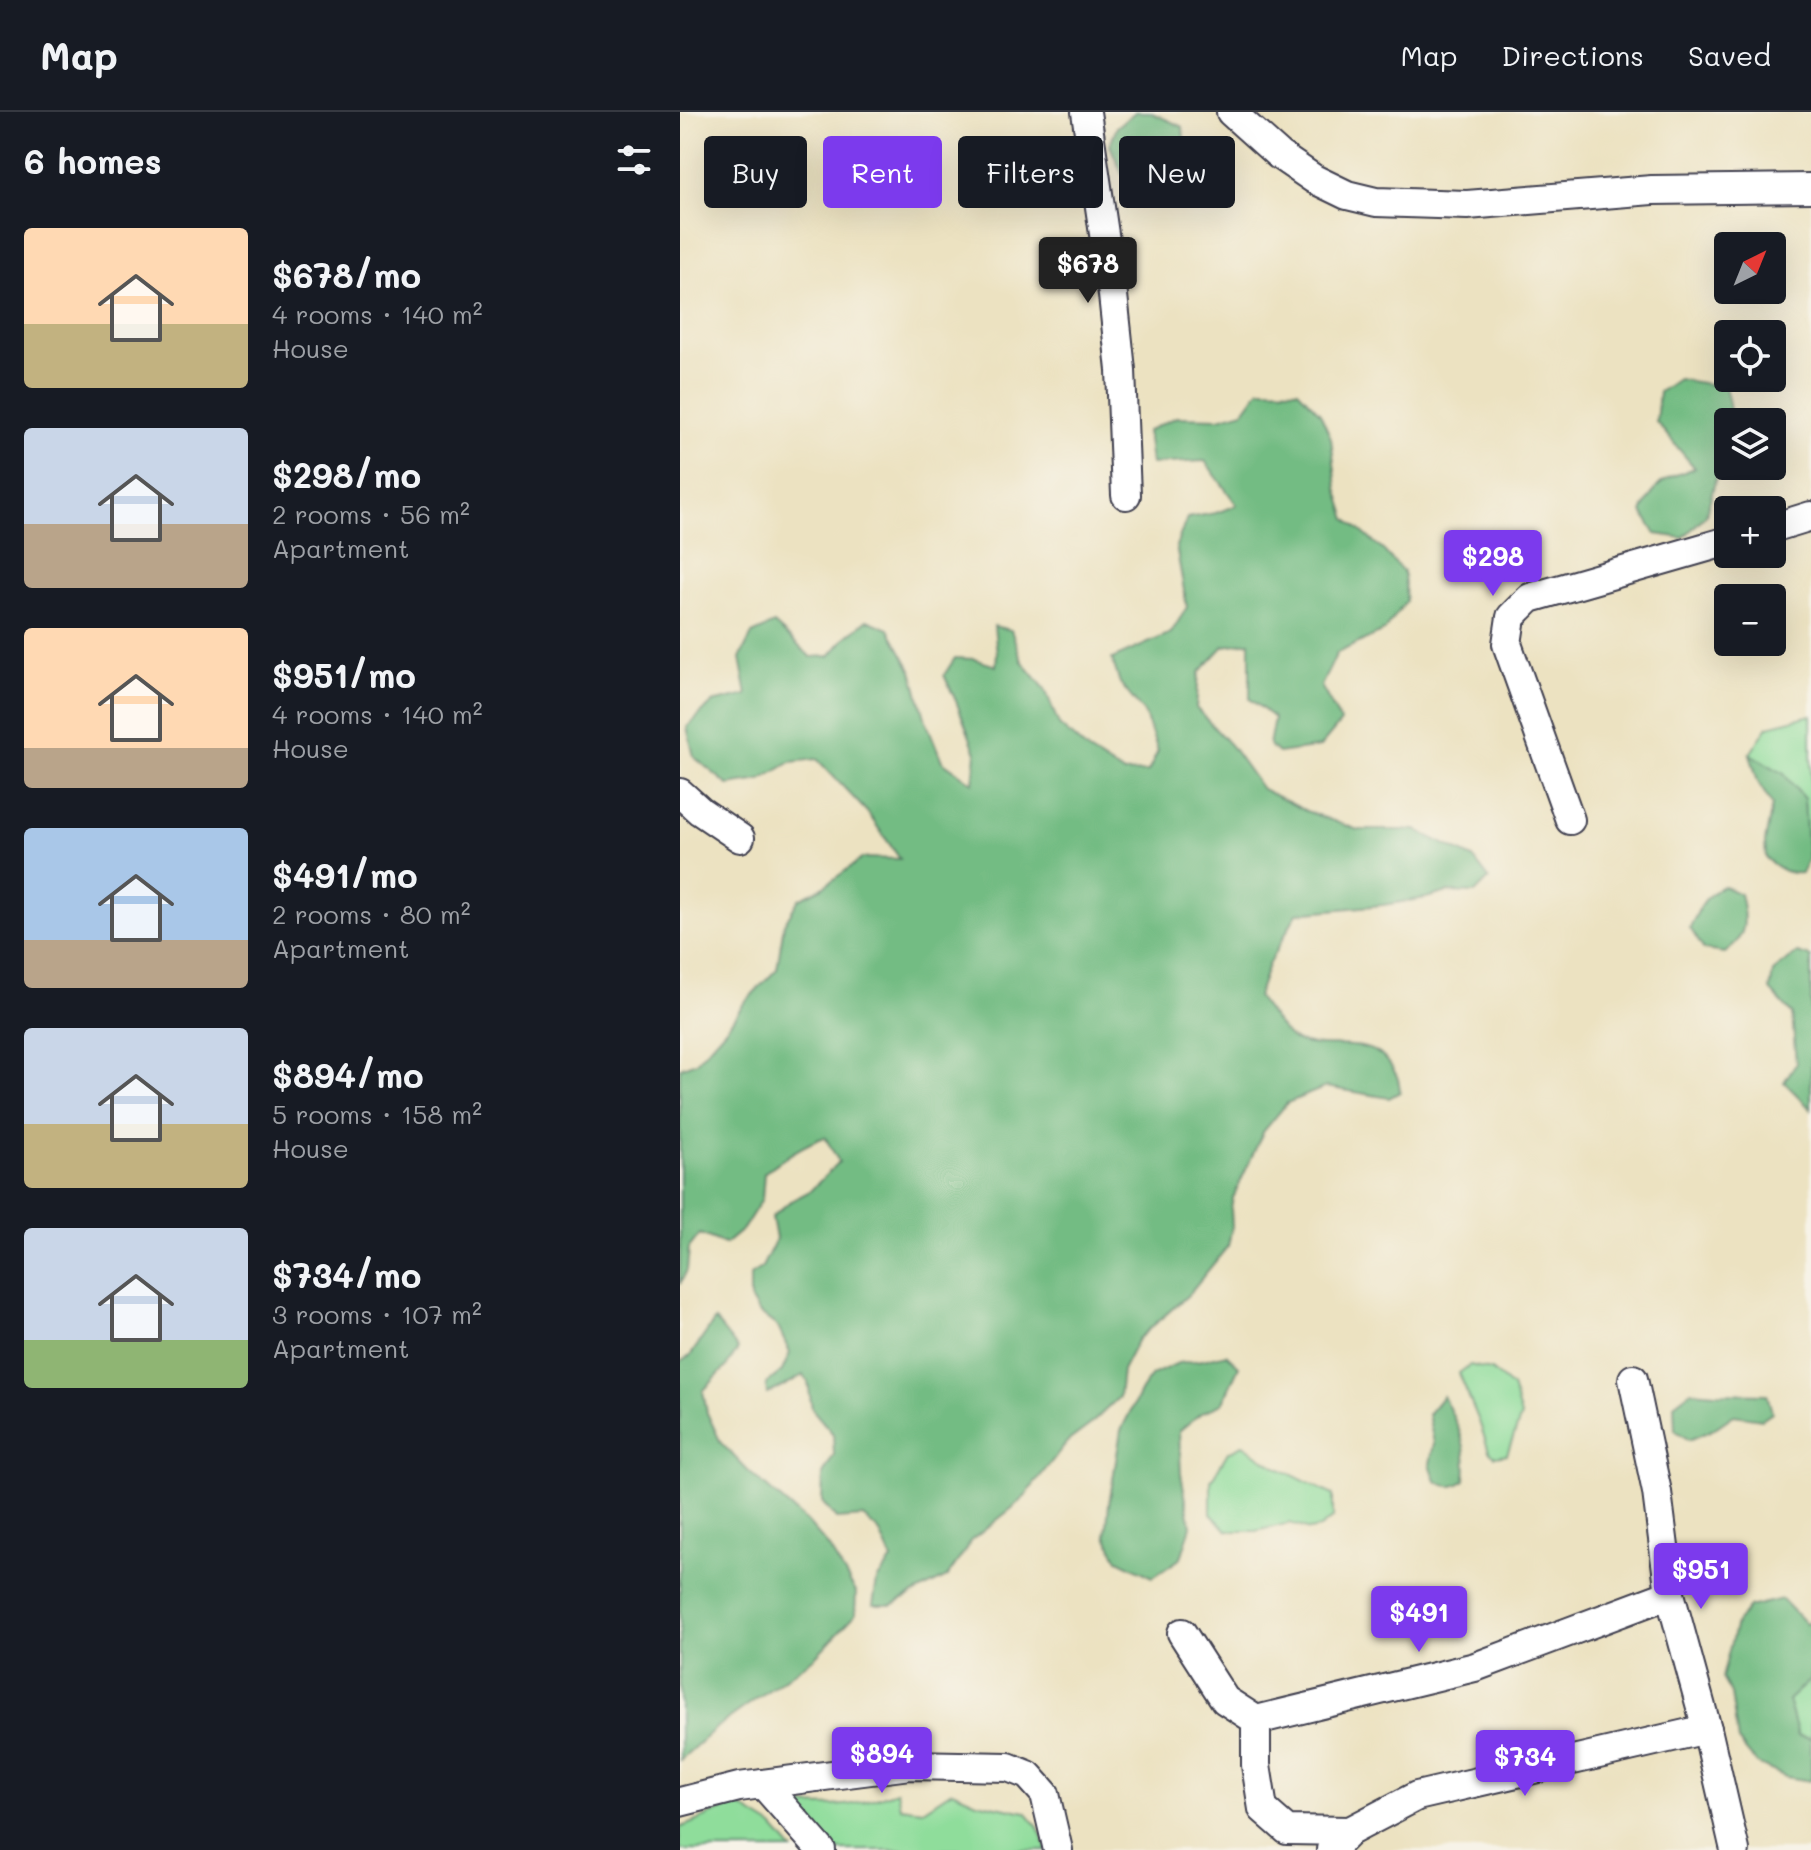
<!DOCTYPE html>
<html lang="en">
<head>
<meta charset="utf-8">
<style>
  :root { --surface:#171b24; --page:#242831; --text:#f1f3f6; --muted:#9ea1a6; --line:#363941; --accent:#7c3aed }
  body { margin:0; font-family:Mali,sans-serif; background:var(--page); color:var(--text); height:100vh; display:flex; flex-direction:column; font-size:30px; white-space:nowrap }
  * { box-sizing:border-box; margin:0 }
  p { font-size:26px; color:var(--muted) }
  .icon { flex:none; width:44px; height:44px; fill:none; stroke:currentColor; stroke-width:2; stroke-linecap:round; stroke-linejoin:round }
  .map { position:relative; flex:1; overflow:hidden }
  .details { display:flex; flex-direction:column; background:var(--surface); width:680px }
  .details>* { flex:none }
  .top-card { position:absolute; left:24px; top:24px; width:760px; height:72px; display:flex; gap:16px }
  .needle { width:52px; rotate:43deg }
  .tools { position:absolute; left:1034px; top:120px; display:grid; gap:16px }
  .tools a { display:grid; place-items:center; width:72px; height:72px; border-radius:8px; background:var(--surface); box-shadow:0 8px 32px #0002; font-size:40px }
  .price { position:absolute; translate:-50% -68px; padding:0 18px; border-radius:8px; background:var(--accent); color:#fff; font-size:26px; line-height:52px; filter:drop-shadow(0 2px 4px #0008) }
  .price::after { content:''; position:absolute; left:50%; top:48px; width:24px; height:18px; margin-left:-12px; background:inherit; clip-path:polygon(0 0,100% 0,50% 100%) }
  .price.active { background:#222; color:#fff }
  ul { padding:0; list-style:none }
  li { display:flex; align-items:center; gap:24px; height:200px; padding:0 24px }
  li span { display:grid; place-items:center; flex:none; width:224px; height:160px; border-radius:8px; color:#555 }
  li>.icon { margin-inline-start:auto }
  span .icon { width:96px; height:96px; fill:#fffc; stroke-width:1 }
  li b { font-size:34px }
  h2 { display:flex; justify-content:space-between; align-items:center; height:96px; padding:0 24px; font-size:34px }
  .chip { padding:0 28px; border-radius:8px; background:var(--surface); box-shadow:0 8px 32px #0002; font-size:28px; line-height:72px }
  .chip.active { background:var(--accent); color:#fff }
  header { display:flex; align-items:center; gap:48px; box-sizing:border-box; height:112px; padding:0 40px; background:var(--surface); border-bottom:2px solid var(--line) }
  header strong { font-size:38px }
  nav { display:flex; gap:44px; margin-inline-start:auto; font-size:28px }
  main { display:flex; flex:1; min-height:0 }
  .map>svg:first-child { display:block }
  .green { fill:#8fdd9b; stroke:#58806b; stroke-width:2 }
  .forest { fill:#73bc83; stroke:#4a6f5f; stroke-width:2 }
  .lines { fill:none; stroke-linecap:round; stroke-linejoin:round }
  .street-casing { stroke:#403f4f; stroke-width:32 }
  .street { stroke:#fff; stroke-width:28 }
</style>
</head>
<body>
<header>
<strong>Map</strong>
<nav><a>Map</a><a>Directions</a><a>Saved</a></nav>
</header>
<main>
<section class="details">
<h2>6 homes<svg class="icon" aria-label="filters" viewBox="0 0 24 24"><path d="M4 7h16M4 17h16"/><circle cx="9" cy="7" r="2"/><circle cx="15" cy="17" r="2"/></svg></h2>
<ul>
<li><span style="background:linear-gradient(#ffd9b3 60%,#c2b280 0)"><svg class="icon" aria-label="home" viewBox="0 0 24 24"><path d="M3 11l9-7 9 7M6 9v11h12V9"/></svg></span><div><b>$678/mo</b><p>4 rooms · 140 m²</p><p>House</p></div></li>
<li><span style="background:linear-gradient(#c9d6e8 60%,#b9a48a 0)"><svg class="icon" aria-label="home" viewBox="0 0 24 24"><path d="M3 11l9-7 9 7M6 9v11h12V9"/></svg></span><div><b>$298/mo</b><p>2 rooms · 56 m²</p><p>Apartment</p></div></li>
<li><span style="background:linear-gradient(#ffd9b3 75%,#b9a48a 0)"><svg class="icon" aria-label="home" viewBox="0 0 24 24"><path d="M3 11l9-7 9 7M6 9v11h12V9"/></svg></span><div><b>$951/mo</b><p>4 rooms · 140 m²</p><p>House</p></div></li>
<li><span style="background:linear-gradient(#a9c7e8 70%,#b9a48a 0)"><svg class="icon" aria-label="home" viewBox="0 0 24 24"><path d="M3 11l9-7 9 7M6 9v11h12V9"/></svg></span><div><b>$491/mo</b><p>2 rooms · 80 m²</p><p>Apartment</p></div></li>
<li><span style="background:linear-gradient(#c9d6e8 60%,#c2b280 0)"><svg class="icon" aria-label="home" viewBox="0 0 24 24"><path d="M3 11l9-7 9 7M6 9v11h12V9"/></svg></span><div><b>$894/mo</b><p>5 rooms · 158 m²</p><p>House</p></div></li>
<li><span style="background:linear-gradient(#c9d6e8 70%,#8fb573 0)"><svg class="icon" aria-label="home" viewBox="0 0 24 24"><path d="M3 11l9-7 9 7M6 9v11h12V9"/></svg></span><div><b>$734/mo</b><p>3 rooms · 107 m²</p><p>Apartment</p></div></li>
</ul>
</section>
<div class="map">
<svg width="1131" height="1738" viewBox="0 0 1131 1738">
  <rect width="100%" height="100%" fill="#f7f3e8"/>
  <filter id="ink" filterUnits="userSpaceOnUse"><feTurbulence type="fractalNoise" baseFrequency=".0125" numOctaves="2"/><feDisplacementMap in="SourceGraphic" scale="16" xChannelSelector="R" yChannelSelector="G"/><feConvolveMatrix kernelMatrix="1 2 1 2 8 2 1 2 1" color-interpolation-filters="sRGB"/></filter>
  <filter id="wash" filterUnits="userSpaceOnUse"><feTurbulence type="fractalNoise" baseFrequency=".006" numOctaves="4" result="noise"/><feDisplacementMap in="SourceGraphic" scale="32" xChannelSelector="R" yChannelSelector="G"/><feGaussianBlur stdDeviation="1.8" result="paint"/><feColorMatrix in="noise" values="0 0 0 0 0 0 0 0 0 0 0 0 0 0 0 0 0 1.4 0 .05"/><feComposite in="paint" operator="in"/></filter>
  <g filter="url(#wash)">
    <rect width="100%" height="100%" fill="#ece2c1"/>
    <g class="green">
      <polygon points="1131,603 1131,747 1128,747 1124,687 1104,662 1070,642 1088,614"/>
      <polygon points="790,1253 811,1258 832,1275 841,1304 827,1342 815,1344 809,1339 799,1309 779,1261"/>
      <polygon points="563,1333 596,1355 653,1383 653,1406 640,1416 629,1418 610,1411 576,1419 548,1419 531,1402 531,1369 548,1340"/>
      <polygon points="1131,1567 1131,1626 1118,1624 1108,1588"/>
      <path d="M217,1679L220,1695L243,1698L272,1679L297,1690L346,1700L357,1713L368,1738H144L112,1695C130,1692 147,1695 165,1693C183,1692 200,1684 217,1679Z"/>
      <polygon points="56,1692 93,1715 113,1738 0,1738 0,1716"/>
    </g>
    <g class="forest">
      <polygon points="455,0 470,0 503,15 506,53 456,68 442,62 430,33 437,15"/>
      <path d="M998,267L1045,275C1051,298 1054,303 1037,321L1038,358L1026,403L1003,426L976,422L962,400C978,368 982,368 1015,356L976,310L979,280Z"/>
      <path d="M580,277L618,278L640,301L651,326L657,376L667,407L704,439L724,461L726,489L704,519L657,541L641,574L661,610L640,635L598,641L589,633L594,606L570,587V530L544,534L519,561L516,596L551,634L582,677L626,699L678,718H736L793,746L809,767L795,781L768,780L746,786L703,793L617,801L588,853L577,885C585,895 605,924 614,928C644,941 687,922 709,951C717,963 719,966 720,980L709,986L646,975L607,991L583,1020L553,1086L551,1097L552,1114L548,1134L508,1183L458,1227L442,1258L439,1285L411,1312L387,1330L341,1389L293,1427L267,1465L212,1493H193L197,1468L212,1448L199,1419L183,1405L156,1407L142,1390L143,1362L154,1343L153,1322L132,1297L128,1270L123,1263L102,1275L87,1282L86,1272L102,1259L110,1241L98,1215L78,1200L70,1187V1163L82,1155L96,1127L92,1105L109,1090L130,1079L159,1050L145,1025C122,1033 103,1046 84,1061L82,1087L63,1117L45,1132L20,1122L9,1136L7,1158L0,1172V956L16,950L47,915L65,890L97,857L104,812L119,787L143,775L183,746L220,747L187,700L137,647L111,650L81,668L48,673L14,645L7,615L32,591L67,583L60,546L72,522L94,512L131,545L150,544L166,525L187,508L209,517L232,559L246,609L262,649L293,671L296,641L276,589L264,563L275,546L294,547L316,554L317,541L314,514L331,518L342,549L365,577L379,613L407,638L443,661L468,660L478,639L464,601L440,571L432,547L491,521L507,495L496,434L507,406L536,401L557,393L525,349L471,352L467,319L496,305L539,306L564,299Z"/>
      <path d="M1070,642L1104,662L1124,687L1128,747L1121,761C1107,763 1096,755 1086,746L1085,730L1092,693L1078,670Z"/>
      <path d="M1043,774L1060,782C1066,807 1068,824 1045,841L1024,838L1010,816C1019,797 1023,784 1043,774Z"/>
      <polygon points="1117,841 1131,845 1131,997 1104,970 1116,951 1112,902 1090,878 1093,860"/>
      <polygon points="35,1208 58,1237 46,1255 23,1279 27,1301 41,1331 69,1360 128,1411 148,1434 176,1480 175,1503 135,1545 37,1615 0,1648 0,1250 10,1244"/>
      <polygon points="546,1242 559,1254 542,1292 521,1301 499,1319 501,1362 511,1414 501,1446 473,1465 438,1448 426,1424 429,1392 441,1318 461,1278 472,1263 498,1251 523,1248"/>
      <polygon points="1011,1279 1036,1281 1087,1282 1092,1300 1082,1307 1054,1303 1032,1318 1009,1328 995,1318 994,1292"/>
      <path d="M763,1284C778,1314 789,1333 785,1368C774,1377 767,1375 756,1369L750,1352L754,1331L748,1302Z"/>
      <polygon points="1102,1487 1126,1512 1131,1507 1131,1567 1108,1588 1118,1624 1131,1626 1131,1669 1106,1665 1077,1652 1058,1629 1051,1582 1042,1566 1056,1511 1069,1495"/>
    </g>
  </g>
  <g filter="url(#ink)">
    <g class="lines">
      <defs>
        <g id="street">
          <polyline points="406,0 433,183 441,258 446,383"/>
          <polyline points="551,0 599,43 634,67 667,83 696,90 787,93 972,78 1131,76"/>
          <polyline points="1092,416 1131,404"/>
          <polyline points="0,681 20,699 60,726"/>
          <polyline points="890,708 827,532 831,505 850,486 1048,429"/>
          <polyline points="953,1267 977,1380 990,1482 1027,1617 1055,1738"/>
          <polyline points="502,1521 545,1588 576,1608 795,1555 990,1482"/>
          <polyline points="576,1608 576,1653 583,1697 607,1718 670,1719"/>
          <polyline points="83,1672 141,1738"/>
          <polyline points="0,1690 59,1675 230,1653 328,1655 348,1663 365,1682 378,1738"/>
          <polyline points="651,1738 670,1719 737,1684 1027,1617"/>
        </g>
      </defs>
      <use href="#street" class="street-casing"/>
      <use href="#street" class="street"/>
    </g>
  </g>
</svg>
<div class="tools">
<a><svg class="needle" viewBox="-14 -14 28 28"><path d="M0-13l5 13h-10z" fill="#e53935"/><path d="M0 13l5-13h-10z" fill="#9ea1a6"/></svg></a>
<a><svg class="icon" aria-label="locate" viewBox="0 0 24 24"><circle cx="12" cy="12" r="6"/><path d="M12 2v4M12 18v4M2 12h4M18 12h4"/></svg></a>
<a><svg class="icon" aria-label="layers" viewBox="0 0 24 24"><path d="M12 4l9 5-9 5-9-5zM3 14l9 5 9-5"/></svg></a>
<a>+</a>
<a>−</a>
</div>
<b class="price active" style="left:408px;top:193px">$678</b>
<b class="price" style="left:813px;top:486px">$298</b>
<b class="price" style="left:1021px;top:1499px">$951</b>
<b class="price" style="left:739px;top:1542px">$491</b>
<b class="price" style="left:202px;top:1683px">$894</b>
<b class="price" style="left:845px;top:1686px">$734</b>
<div class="top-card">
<a class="chip">Buy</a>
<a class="chip active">Rent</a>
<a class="chip">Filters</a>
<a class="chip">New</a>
</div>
</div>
</main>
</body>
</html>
